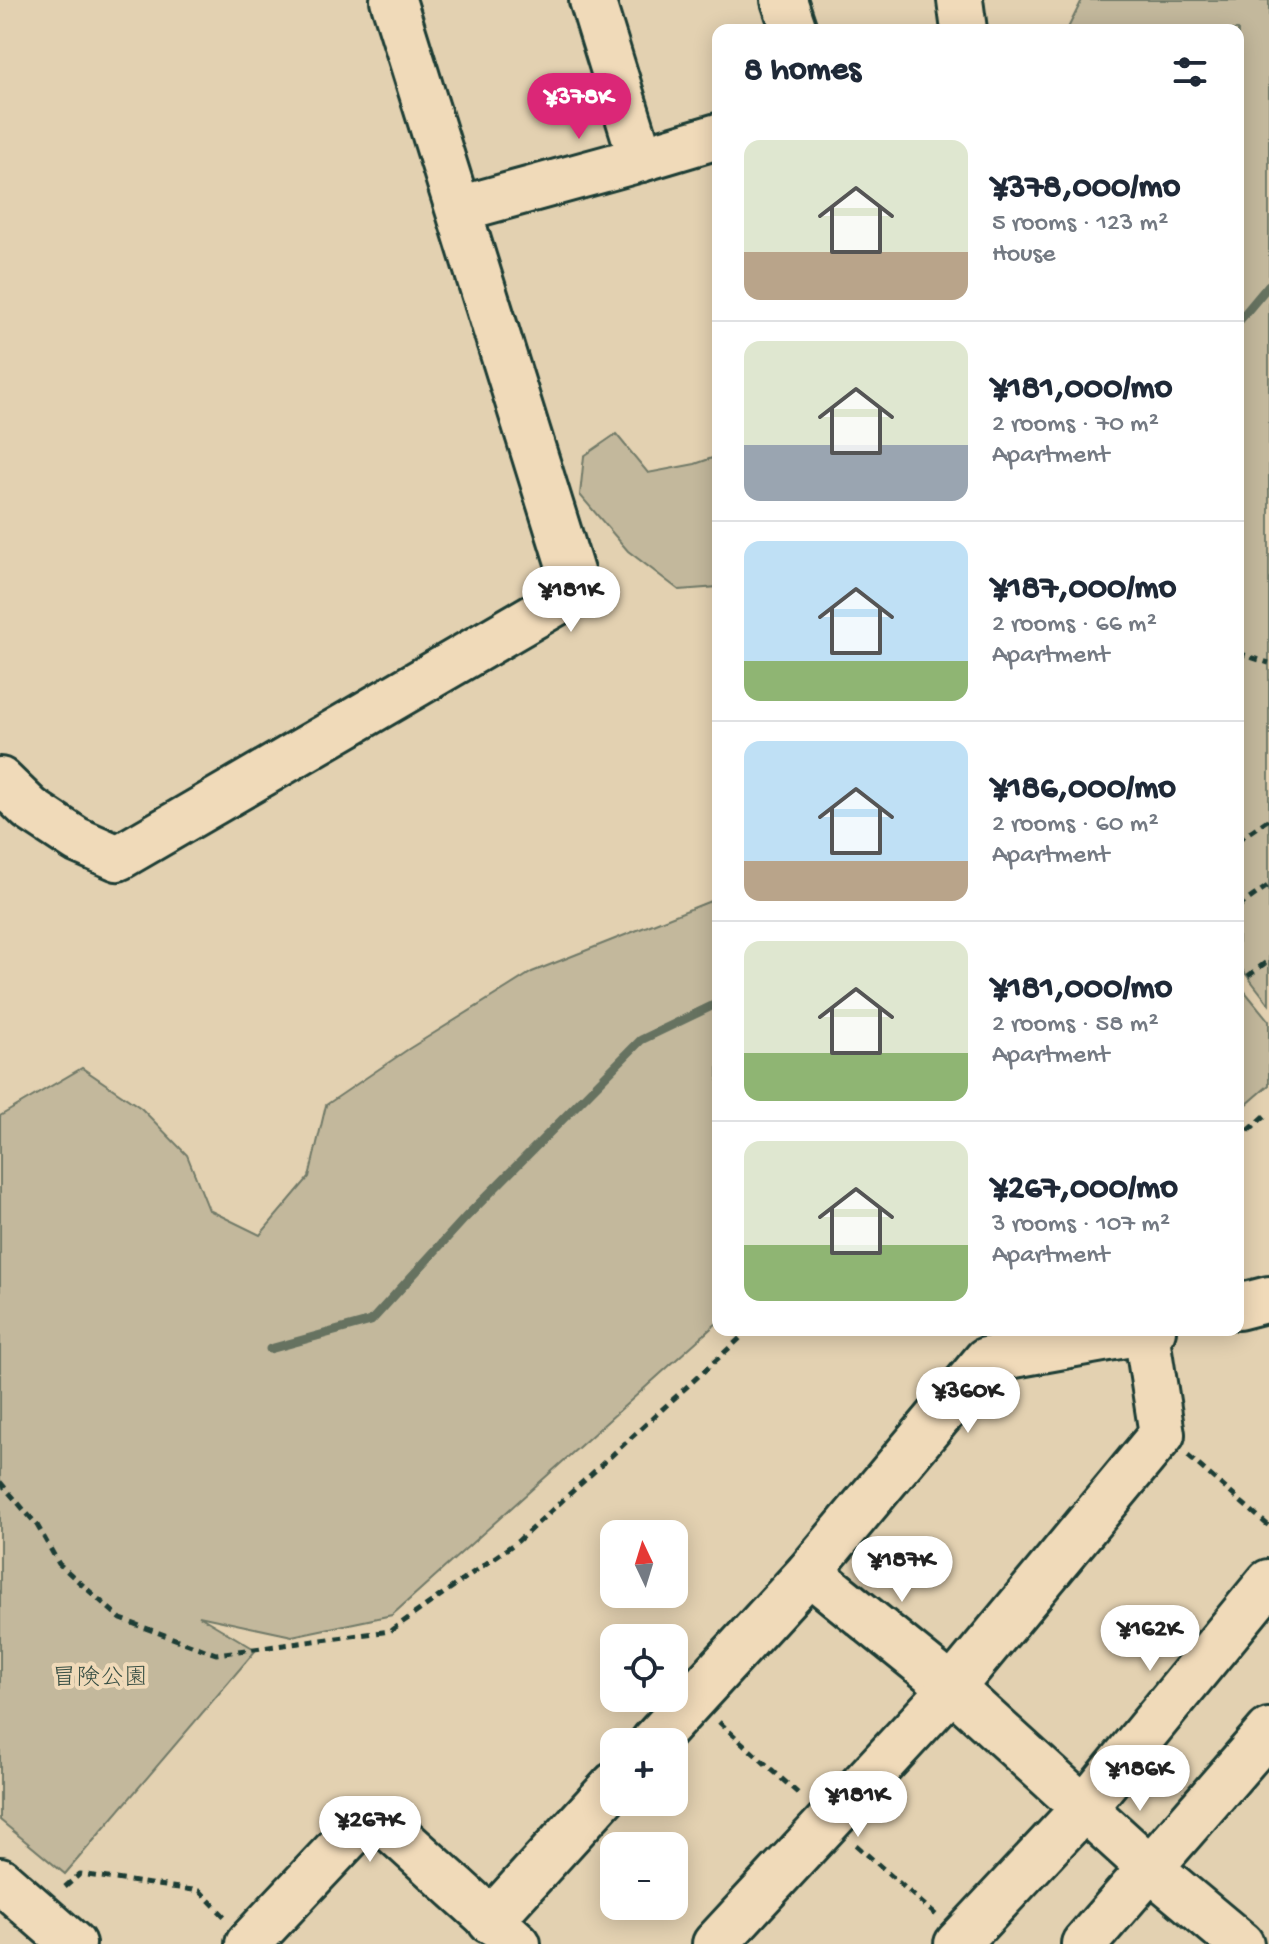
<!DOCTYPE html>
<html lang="en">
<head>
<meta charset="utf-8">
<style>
  :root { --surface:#fff; --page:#f6f6f7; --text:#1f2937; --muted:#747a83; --line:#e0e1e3; --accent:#db2777 }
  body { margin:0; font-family:"Gochi Hand","Klee One",sans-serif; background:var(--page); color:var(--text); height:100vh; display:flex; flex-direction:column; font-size:30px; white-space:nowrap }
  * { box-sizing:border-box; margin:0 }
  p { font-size:26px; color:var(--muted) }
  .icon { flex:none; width:44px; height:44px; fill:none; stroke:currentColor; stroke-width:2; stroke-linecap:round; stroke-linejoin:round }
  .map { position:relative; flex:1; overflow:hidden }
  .drawer { position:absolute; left:712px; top:24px; width:532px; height:1312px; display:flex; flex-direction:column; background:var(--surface); border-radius:16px; box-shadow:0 4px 20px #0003 }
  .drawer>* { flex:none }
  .needle { width:52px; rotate:356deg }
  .tools { position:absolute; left:600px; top:1520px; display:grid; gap:16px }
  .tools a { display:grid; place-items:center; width:88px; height:88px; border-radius:16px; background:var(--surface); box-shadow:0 4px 20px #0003; font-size:40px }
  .price { position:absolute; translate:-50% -68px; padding:0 18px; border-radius:28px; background:#fff; color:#222; font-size:26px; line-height:52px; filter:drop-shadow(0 2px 4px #0008) }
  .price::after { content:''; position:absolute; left:50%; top:48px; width:24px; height:18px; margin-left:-12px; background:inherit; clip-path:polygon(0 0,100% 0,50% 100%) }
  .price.active { background:var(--accent); color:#fff }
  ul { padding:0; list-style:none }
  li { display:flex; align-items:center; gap:24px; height:200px; padding:0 32px }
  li+li { border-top:2px solid var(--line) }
  li span { display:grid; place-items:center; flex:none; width:224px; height:160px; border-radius:16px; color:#555 }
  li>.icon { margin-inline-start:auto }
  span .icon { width:96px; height:96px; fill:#fffc; stroke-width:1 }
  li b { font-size:34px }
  h2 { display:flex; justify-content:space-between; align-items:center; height:96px; padding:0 32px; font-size:34px }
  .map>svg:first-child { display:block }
  .green { fill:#c3b89c; stroke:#717a68; stroke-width:2 }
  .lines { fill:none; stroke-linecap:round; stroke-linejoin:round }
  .stream { stroke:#667261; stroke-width:9 }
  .minor-casing { stroke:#1f3d34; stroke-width:50 }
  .path { stroke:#1f3d34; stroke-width:5; stroke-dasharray:8 6; stroke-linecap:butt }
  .minor { stroke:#f0dab9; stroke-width:44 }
  .labels { text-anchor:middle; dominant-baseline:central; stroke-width:8; stroke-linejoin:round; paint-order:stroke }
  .park-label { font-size:24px; fill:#384f44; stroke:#f0dab9 }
</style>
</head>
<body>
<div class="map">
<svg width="1269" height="1944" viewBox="0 0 1269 1944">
  <rect width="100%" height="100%" fill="#e3d1b1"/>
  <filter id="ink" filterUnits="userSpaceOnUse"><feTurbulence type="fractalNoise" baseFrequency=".0125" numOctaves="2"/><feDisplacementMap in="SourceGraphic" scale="16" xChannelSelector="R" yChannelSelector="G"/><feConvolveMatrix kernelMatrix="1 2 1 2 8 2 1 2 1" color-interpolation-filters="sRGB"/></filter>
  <g filter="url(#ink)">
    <g class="green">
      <polygon points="1082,0 1269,0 1269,1004 1238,964 1238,30 1067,30"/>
      <polygon points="616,434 648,473 695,464 718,456 718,587 679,590 628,551 580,495 584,456"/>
      <polygon points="718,898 718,1322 392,1615 292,1636 199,1616 256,1650 65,1874 0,1820 0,1116 82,1068 141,1108 187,1155 209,1210 260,1235 309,1177 326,1105 407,1050 532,972"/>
      <polygon points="1238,983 1269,1021 1269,1085 1238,1112"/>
    </g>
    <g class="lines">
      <g class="stream">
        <polyline points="1238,322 1269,285"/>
        <polyline points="270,1349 371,1321 465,1218 641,1040 718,1003"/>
      </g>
      <defs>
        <g id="minor">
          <polyline points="592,0 641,159"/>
          <polyline points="784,0 794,30"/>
          <polyline points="960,0 964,30"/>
          <polyline points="459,209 641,159 718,136"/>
          <polyline points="0,780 30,809 77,840 118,858 577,591 393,0"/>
          <polyline points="1238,1307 1269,1299"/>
          <polyline points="809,1572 952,1688 1150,1868 1241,1944"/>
          <polyline points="653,1742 809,1572 986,1360 1153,1330"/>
          <polyline points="0,1880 73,1944"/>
          <polyline points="490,1921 614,1785"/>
          <polyline points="248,1944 358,1827 384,1823 518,1944"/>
          <polyline points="715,1944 952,1688 1162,1434 1146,1332"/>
          <polyline points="957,1944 1084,1808 1269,1582"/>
          <polyline points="1084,1944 1269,1731"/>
        </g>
      </defs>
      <use href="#minor" class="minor-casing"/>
      <g class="path">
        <polyline points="1238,653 1269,663"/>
        <polyline points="1238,840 1269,819"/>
        <polyline points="1238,907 1269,885"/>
        <polyline points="1248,976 1269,960"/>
        <polyline points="1238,1140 1269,1112"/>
        <polyline points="1188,1456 1269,1526"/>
        <polyline points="0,1482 37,1525 59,1564 121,1619 216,1654 390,1631 518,1541 749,1330"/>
        <polyline points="719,1722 801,1796"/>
        <polyline points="856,1845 936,1915"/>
        <polyline points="65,1887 80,1874 200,1891 226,1918"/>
      </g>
      <use href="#minor" class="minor"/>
    </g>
  </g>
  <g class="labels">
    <g class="park-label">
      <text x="100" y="1679">冒険公園</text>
    </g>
  </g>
</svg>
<div class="tools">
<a><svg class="needle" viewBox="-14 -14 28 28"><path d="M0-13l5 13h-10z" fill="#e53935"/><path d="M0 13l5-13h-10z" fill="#747a83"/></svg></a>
<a><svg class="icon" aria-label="locate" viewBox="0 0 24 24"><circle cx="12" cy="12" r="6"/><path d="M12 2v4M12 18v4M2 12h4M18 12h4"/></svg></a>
<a>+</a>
<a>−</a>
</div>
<b class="price active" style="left:579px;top:141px">¥378K</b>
<b class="price" style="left:571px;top:634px">¥181K</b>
<b class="price" style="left:968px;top:1435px">¥360K</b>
<b class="price" style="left:902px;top:1604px">¥187K</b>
<b class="price" style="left:1150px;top:1673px">¥162K</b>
<b class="price" style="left:1140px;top:1813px">¥186K</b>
<b class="price" style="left:858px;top:1839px">¥181K</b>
<b class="price" style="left:370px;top:1864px">¥267K</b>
<section class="drawer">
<h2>8 homes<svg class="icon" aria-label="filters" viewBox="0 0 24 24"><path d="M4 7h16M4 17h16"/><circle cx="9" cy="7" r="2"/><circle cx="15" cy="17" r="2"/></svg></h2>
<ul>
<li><span style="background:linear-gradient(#dfe7d0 70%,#b9a48a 0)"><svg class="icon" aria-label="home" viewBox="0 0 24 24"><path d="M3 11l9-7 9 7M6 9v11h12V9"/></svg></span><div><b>¥378,000/mo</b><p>5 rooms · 123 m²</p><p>House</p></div></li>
<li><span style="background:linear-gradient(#dfe7d0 65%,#9aa5b1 0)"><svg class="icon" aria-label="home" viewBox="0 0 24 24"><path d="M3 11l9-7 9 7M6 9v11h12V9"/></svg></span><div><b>¥181,000/mo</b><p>2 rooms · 70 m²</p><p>Apartment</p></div></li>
<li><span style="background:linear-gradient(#bfe0f5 75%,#8fb573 0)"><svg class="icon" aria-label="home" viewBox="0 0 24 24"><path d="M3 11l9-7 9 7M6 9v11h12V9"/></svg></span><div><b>¥187,000/mo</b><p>2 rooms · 66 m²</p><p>Apartment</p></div></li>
<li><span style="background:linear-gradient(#bfe0f5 75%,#b9a48a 0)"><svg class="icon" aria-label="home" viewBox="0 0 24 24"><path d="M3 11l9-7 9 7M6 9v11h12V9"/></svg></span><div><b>¥186,000/mo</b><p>2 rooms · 60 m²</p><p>Apartment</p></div></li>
<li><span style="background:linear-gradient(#dfe7d0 70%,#8fb573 0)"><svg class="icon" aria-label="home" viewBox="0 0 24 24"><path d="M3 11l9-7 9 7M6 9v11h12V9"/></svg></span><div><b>¥181,000/mo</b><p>2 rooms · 58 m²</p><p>Apartment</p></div></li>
<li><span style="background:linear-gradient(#dfe7d0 65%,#8fb573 0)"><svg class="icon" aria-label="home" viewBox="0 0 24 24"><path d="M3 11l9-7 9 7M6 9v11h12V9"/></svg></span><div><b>¥267,000/mo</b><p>3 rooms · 107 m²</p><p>Apartment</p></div></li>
</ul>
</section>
</div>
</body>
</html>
